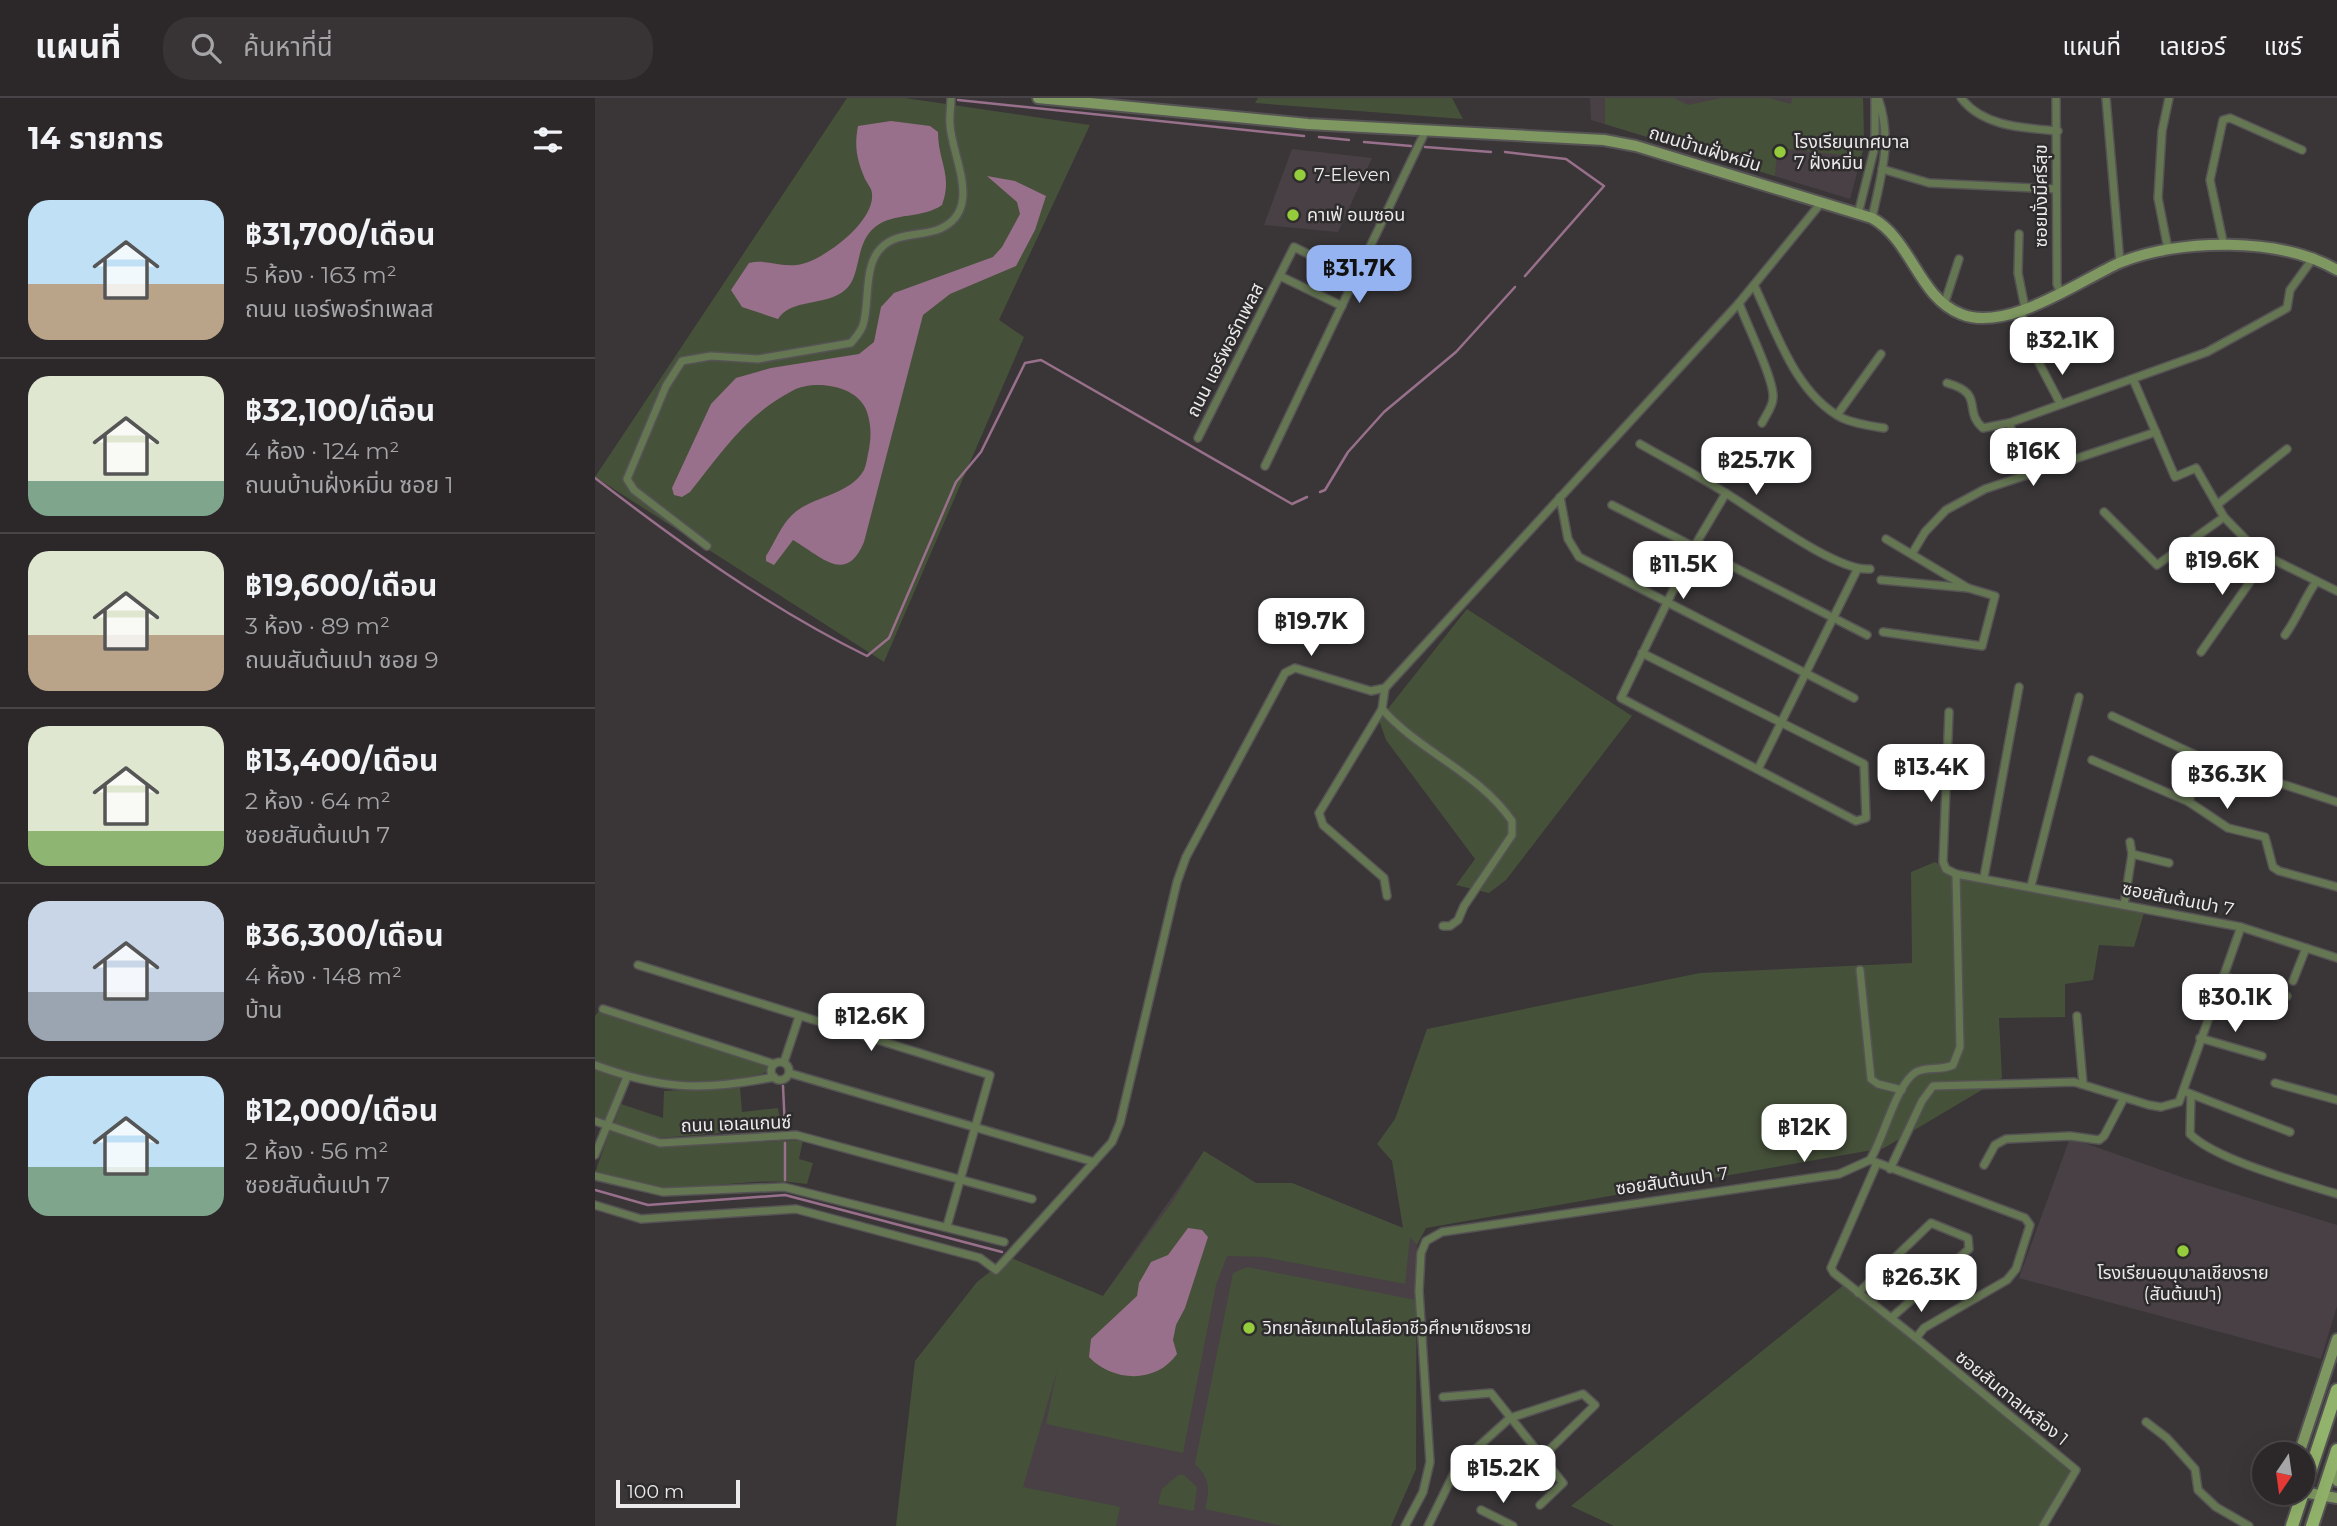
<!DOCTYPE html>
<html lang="th">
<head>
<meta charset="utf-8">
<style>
  :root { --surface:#2c282a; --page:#383436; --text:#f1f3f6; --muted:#a6a6a8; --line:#484447; --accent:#95b2f1 }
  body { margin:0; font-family:Montserrat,"Noto Sans Thai",sans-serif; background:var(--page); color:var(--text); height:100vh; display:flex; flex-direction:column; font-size:26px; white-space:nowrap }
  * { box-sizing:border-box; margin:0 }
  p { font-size:23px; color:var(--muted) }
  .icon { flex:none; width:38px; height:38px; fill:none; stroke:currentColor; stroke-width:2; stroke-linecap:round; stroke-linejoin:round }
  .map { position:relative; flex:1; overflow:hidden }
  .panel { display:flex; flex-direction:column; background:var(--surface); width:595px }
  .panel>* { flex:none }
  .needle { width:46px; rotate:193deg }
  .fabs { position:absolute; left:1657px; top:1344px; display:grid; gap:14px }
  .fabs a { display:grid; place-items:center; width:63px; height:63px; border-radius:50%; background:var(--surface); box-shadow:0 7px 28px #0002,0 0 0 2px var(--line); font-size:35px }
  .scale { position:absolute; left:21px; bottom:18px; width:124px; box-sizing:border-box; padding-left:7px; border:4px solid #eceaeb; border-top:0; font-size:19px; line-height:24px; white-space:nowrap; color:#eceaeb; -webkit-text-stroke:5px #2f2c2e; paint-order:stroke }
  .price { position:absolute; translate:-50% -60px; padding:0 16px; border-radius:14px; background:#fff; color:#222; font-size:23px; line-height:46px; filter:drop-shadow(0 2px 4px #0008) }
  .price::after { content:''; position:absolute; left:50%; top:42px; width:21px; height:16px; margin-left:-10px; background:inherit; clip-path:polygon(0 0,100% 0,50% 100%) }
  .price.on { background:var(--accent); color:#111 }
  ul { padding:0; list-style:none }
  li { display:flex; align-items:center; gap:21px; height:175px; padding:0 28px }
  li+li { border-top:2px solid var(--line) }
  li span { display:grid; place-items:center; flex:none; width:196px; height:140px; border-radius:21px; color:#555 }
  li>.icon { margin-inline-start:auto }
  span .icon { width:84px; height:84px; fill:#fffc; stroke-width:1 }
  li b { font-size:30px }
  h2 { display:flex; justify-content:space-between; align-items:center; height:84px; padding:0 28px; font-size:30px }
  header { display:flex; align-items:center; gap:42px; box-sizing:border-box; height:98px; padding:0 35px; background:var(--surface); border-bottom:2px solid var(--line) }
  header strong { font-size:33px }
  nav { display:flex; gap:38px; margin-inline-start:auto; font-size:24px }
  .search { width:490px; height:63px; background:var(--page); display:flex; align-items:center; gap:18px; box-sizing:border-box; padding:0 24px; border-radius:28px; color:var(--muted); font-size:26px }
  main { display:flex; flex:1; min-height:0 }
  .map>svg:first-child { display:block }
  .built { fill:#494045 }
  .green { fill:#46513a }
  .water { fill:#99708b }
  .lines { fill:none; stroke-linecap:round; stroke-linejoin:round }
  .stream { stroke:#99708b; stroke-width:2.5 }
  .street-casing { stroke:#565355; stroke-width:10 }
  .secondary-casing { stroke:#565355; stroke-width:14 }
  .primary-casing { stroke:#565355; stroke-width:16 }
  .street { stroke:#657653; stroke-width:7 }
  .secondary { stroke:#7f9861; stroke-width:10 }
  .primary { stroke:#92b36b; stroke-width:12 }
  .poi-dot { fill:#94cc3c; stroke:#2f2c2e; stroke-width:2.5 }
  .labels { text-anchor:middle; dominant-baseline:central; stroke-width:5; stroke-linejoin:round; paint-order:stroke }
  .poi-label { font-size:18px; fill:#eceaeb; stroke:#2f2c2e; text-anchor:start }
  .street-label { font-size:18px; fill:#eceaeb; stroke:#2f2c2e }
</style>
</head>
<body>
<header>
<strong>แผนที่</strong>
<div class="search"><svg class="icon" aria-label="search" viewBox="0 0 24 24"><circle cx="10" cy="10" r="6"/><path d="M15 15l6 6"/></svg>ค้นหาที่นี่</div>
<nav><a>แผนที่</a><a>เลเยอร์</a><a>แชร์</a></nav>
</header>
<main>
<section class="panel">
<h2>14 รายการ<svg class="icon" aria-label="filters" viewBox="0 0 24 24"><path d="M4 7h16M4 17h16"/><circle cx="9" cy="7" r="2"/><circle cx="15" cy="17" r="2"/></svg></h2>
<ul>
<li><span style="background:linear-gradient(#bfe0f5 60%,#b9a48a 0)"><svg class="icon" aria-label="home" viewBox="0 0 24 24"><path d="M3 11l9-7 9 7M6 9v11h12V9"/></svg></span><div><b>฿31,700/เดือน</b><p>5 ห้อง · 163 m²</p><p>ถนน แอร์พอร์ทเพลส</p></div></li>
<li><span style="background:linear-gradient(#dfe7d0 75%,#7fa58c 0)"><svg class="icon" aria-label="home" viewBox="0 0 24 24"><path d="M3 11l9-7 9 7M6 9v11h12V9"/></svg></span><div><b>฿32,100/เดือน</b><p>4 ห้อง · 124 m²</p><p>ถนนบ้านฝั่งหมิ่น ซอย 1</p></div></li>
<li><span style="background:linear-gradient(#dfe7d0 60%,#b9a48a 0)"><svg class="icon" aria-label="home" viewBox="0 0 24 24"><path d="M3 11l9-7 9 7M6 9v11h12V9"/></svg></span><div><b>฿19,600/เดือน</b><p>3 ห้อง · 89 m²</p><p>ถนนสันต้นเปา ซอย 9</p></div></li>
<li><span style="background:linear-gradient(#dfe7d0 75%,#8fb573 0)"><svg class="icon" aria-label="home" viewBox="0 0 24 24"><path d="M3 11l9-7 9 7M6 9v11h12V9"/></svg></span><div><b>฿13,400/เดือน</b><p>2 ห้อง · 64 m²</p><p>ซอยสันต้นเปา 7</p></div></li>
<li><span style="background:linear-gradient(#c9d6e8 65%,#9aa5b1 0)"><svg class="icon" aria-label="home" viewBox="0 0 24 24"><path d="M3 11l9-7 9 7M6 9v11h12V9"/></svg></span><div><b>฿36,300/เดือน</b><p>4 ห้อง · 148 m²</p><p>บ้าน</p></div></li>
<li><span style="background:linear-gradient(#bfe0f5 65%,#7fa58c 0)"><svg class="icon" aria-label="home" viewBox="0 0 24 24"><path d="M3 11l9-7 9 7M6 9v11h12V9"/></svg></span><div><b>฿12,000/เดือน</b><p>2 ห้อง · 56 m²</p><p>ซอยสันต้นเปา 7</p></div></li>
</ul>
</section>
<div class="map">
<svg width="1742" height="1428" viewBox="0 0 1742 1428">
  <rect width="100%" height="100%" fill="#3a3638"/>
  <g class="built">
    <polygon points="995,0 1268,0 1269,48 1255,101 996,22"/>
    <polygon points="697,51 777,60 743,134 669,127"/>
    <polygon points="1475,1040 1592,1081 1742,1127 1742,1208 1726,1261 1424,1180"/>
    <polygon points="609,1053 661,1085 697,1085 808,1130 822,1147 821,1371 792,1428 416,1428 466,1258"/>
  </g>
  <g class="green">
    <polygon points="252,0 310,0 495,27 404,222 429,239 289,564 0,379"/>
    <polygon points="663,0 857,0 868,21 660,5"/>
    <polygon points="1010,0 1079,0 1093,7 1126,0 1174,0 1196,6 1197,0 1268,0 1269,48 1266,59 1182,50 1180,78 1010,26"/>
    <polygon points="872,511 1037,618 911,782 894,795 861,787 880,761 791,642 784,622"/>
    <polygon points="1340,764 1361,776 1550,811 1539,849 1504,847 1498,882 1470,886 1470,919 1404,920 1407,980 1289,1050 831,1130 822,1147 815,1139 810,1186 669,1159 632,1158 621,1187 588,1355 451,1326 462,1273 428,1389 525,1409 521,1428 301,1428 320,1263 382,1184 414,1159 508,1198 578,1103 609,1053 661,1085 697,1085 808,1130 797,1063 782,1046 800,1021 832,931 1105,875 1317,865 1316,774"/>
    <path d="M4,913L171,966L172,974C116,993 54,983 0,963V918Z"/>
    <polygon points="0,971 26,980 11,1022 0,1018"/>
    <polygon points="145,989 147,1014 183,1010 186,1030 64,1040 19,1025 26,1006 68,1020 69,993"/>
    <path d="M15,1032L64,1048L208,1042L204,1061L218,1065L212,1086C165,1078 117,1091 70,1090C46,1089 23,1081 0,1075Z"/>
    <path d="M652,1169L821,1202V1371L796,1428H688L610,1411C615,1392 615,1380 600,1366L638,1175Z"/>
    <polygon points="1251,1185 1481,1372 1448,1428 1019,1428 976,1408"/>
    <polygon points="583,1377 589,1377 602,1389 599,1413 563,1406 567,1391"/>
  </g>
  <g class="water">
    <path d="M296,23L335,28L343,34C343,64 358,77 347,107C327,121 299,114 280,129C259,146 267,178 250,192C230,209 196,200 183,221L147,209L136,192L154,165C171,161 186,169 202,167C227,164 280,124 277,96C277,91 272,85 270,81C262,62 259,49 263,28Z"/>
    <path d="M392,78L420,83L451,98L440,132L421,168L355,196L328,217L269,444C251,487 227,459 198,442L179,467L171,463V458C179,446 186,427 197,417C216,398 254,398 269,372C271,368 272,361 273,356C276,342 277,329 272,314C263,287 219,281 197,293C152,316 126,355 95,394L87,399L79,397L77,390L116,306L141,280L176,270L264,256L279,244L286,209L299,195L398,159L407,149L425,116L422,104Z"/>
    <path d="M593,1130L607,1132L613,1139L590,1210L581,1227L578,1242L582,1256C561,1286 518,1284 494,1259L496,1241L542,1198L544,1185L556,1164L573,1157Z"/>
  </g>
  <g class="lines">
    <g class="stream">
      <polyline points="363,2 709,38"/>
      <polyline points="724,39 754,42"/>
      <polyline points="769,44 816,48"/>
      <polyline points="830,49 896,54"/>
      <polyline points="910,54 971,61 1009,88 930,178"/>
      <path d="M0,380C86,446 174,510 272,558L294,540L361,384L386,354L430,265L446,262L697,406L712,399"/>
      <polyline points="725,394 730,392 753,354 789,314 861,254 920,189"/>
      <polyline points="188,988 190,1031"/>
      <polyline points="190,1082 190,1045"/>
      <polyline points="0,1092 53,1107 190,1097 407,1154"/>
    </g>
    <defs>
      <g id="street">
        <path d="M1366,0C1388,29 1429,30 1463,33"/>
        <polyline points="1461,0 1462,186 1466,196"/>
        <polyline points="1511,0 1525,165"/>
        <polyline points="1287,71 1334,85 1461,91"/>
        <polyline points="1263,116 1280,48 1280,0"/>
        <path d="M1277,120C1286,78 1298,42 1283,0"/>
        <polyline points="1424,136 1423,175 1430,210"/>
        <polyline points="1629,148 1615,82 1628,22 1635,20 1707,52"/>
        <polyline points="1573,151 1563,100 1567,33 1574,0"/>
        <polyline points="685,178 747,208"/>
        <path d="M1159,187C1181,233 1200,295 1247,320C1260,326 1276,328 1289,330"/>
        <path d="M1144,205C1151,225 1180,283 1178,300C1178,308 1171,317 1167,325"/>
        <polyline points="1349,207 1364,161"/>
        <polyline points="1427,211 1429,257"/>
        <polyline points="1444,265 1465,305"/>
        <polyline points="1538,281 1580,379 1601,370 1629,419 1663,454 1742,493"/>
        <path d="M1352,285C1391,296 1367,312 1388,330L1414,325L1612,254L1692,210L1695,192L1719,159"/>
        <polyline points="1242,317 1286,256"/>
        <polyline points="1414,325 1434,376"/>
        <polyline points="603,340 699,149 715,157"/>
        <path d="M1045,346C1073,362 1102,377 1129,394C1161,413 1241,474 1275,471"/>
        <polyline points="670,368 830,34"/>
        <polyline points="965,399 973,441 984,459 1259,600"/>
        <polyline points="1623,406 1692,351"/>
        <polyline points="1017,407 1272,537"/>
        <polyline points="1509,414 1562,467 1629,419"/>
        <path d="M112,448L39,392L32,381L71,288L87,263L116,258L163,261L256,245C260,240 266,234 268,227C275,205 268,168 286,150C300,135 324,138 342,132C390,114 357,60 355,27C354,18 356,9 356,0"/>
        <polyline points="1318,454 1330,434 1351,412 1390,391 1561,334"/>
        <polyline points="1286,482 1373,490"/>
        <polyline points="1288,534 1387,548 1400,498 1373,490 1291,441"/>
        <path d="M1690,537C1703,519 1709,501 1721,484"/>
        <polyline points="1606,554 1671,461"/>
        <polyline points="1047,555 1269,666 1271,720 1261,723 1026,600 1099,449 1131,395"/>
        <polyline points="790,590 787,611 724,715 728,727 789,780 792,798"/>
        <path d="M787,611C825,654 883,674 917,723V737L869,808L863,822L855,828H848"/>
        <polyline points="1354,614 1348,764 1351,771 1361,776"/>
        <polyline points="1517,618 1605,659 1742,704"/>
        <polyline points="1497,662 1594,704 1633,730 1670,739 1678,769 1684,773 1742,789"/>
        <polyline points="1163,671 1262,472"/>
        <polyline points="1594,704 1605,659"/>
        <polyline points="1537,756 1574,765"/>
        <polyline points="1389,779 1424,589"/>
        <polyline points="1436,788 1484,599"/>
        <polyline points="1529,807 1537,756 1535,744"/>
        <polyline points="43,867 395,977 352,1128"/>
        <polyline points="1265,872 1276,981 1283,986 1307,992"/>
        <polyline points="1628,878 1692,898"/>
        <polyline points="1698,883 1711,850"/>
        <polyline points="8,911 179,966"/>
        <polyline points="1482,918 1488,986"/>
        <polyline points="1605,940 1667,958"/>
        <polyline points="189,964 204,919"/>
        <circle cx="185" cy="973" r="9"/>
        <path d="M0,967C67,992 109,993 179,979"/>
        <polyline points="194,975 499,1064"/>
        <polyline points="1680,985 1742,1002"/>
        <path d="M1589,993L1596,996L1595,1036C1621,1062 1704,1084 1742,1096"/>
        <polyline points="1596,996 1695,1034"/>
        <polyline points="0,1023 65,1045 201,1037 437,1101"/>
        <polyline points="0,1057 32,979"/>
        <polyline points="1275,1062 1430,1120 1435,1127 1421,1171 1412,1182 1329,1230 1321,1240 1481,1372 1448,1428"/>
        <polyline points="1282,1065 1236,1170 1239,1175 1321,1240"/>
        <polyline points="1389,1067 1400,1047 1411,1041 1475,1038 1504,1042 1509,1038 1529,1000"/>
        <polyline points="1295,1071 1327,1003 1338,988 1479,984 1554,1007 1566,1009 1584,1004 1646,829"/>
        <polyline points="0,1078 68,1094 189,1089 409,1144"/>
        <polyline points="0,1107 46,1121 201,1111 385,1160 401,1172 517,1044 525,1025 582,784 591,759 690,575 700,570 776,593 790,590 1144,205 1226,105"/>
        <polyline points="1263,1195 1336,1125 1373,1140 1374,1151 1296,1220"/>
        <polyline points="848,1299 896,1295 968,1385 945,1407"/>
        <polyline points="1551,1324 1572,1340 1600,1371 1603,1392 1621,1409 1654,1428"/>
        <polyline points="902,1384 941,1353"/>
        <polyline points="886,1412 918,1428"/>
        <path d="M810,1428L828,1394L835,1364L824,1193L826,1155L831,1143L847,1134L1244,1076L1275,1062C1289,1040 1301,986 1321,974C1332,968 1346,973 1358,967L1365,949L1361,776L1646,829L1742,860"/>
        <polyline points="833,1428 863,1367 915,1320 988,1296 1000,1307 946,1360"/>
      </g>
      <g id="secondary">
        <path d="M443,0L713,26L1009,42L1041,48L1277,120C1317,142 1323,199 1366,216C1412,235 1484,183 1524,165C1584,140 1686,139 1742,172"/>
        <polyline points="1704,1356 1742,1241"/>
        <polyline points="1739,1364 1742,1383"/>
        <polyline points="1708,1394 1742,1400"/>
      </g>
      <g id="primary">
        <polyline points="1697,1428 1742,1292"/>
        <polyline points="1717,1428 1742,1352"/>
      </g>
    </defs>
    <use href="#street" class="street-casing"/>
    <use href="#secondary" class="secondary-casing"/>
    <use href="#primary" class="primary-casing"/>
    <use href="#street" class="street"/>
    <use href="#secondary" class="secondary"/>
    <use href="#primary" class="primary"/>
  </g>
  <g class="poi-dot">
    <circle cx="1185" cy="54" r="7"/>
    <circle cx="705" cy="77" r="7"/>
    <circle cx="698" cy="117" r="7"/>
    <circle cx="1588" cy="1153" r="7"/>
    <circle cx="654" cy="1230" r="7"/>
  </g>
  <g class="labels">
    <g class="poi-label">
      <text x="1199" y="44">โรงเรียนเทศบาล<tspan x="1199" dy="21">7 ฝั่งหมิ่น</tspan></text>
      <text x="719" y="77">7-Eleven</text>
      <text x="712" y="117">คาเฟ่ อเมซอน</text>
      <text x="1588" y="1175" text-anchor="middle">โรงเรียนอนุบาลเชียงราย<tspan x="1588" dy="21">(สันต้นเปา)</tspan></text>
      <text x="668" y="1230">วิทยาลัยเทคโนโลยีอาชีวศึกษาเชียงราย</text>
    </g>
    <g class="street-label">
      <text transform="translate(1110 51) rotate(17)">ถนนบ้านฝั่งหมิ่น</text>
      <text transform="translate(1446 98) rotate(-90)">ซอยมั่งมีศรีสุข</text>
      <text transform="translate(630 252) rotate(-63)">ถนน แอร์พอร์ทเพลส</text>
      <text transform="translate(1583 801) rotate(11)">ซอยสันต้นเปา 7</text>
      <text transform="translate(141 1026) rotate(-2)">ถนน เอเลแกนซ์</text>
      <text transform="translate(1077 1083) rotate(-8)">ซอยสันต้นเปา 7</text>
      <text transform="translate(1417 1300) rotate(39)">ซอยสันตาลเหลือง 1</text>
    </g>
  </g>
</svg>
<div class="fabs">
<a><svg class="needle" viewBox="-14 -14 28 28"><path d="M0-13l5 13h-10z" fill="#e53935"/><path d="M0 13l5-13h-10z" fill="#a6a6a8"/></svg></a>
</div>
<div class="scale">100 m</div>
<b class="price on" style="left:764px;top:207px">฿31.7K</b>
<b class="price" style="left:1467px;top:279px">฿32.1K</b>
<b class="price" style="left:1438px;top:390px">฿16K</b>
<b class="price" style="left:1161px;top:399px">฿25.7K</b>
<b class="price" style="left:1627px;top:499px">฿19.6K</b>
<b class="price" style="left:1088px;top:503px">฿11.5K</b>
<b class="price" style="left:716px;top:560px">฿19.7K</b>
<b class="price" style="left:1336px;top:706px">฿13.4K</b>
<b class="price" style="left:1632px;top:713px">฿36.3K</b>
<b class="price" style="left:1640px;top:936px">฿30.1K</b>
<b class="price" style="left:276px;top:955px">฿12.6K</b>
<b class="price" style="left:1209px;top:1066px">฿12K</b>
<b class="price" style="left:1326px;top:1216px">฿26.3K</b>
<b class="price" style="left:908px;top:1407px">฿15.2K</b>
</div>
</main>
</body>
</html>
